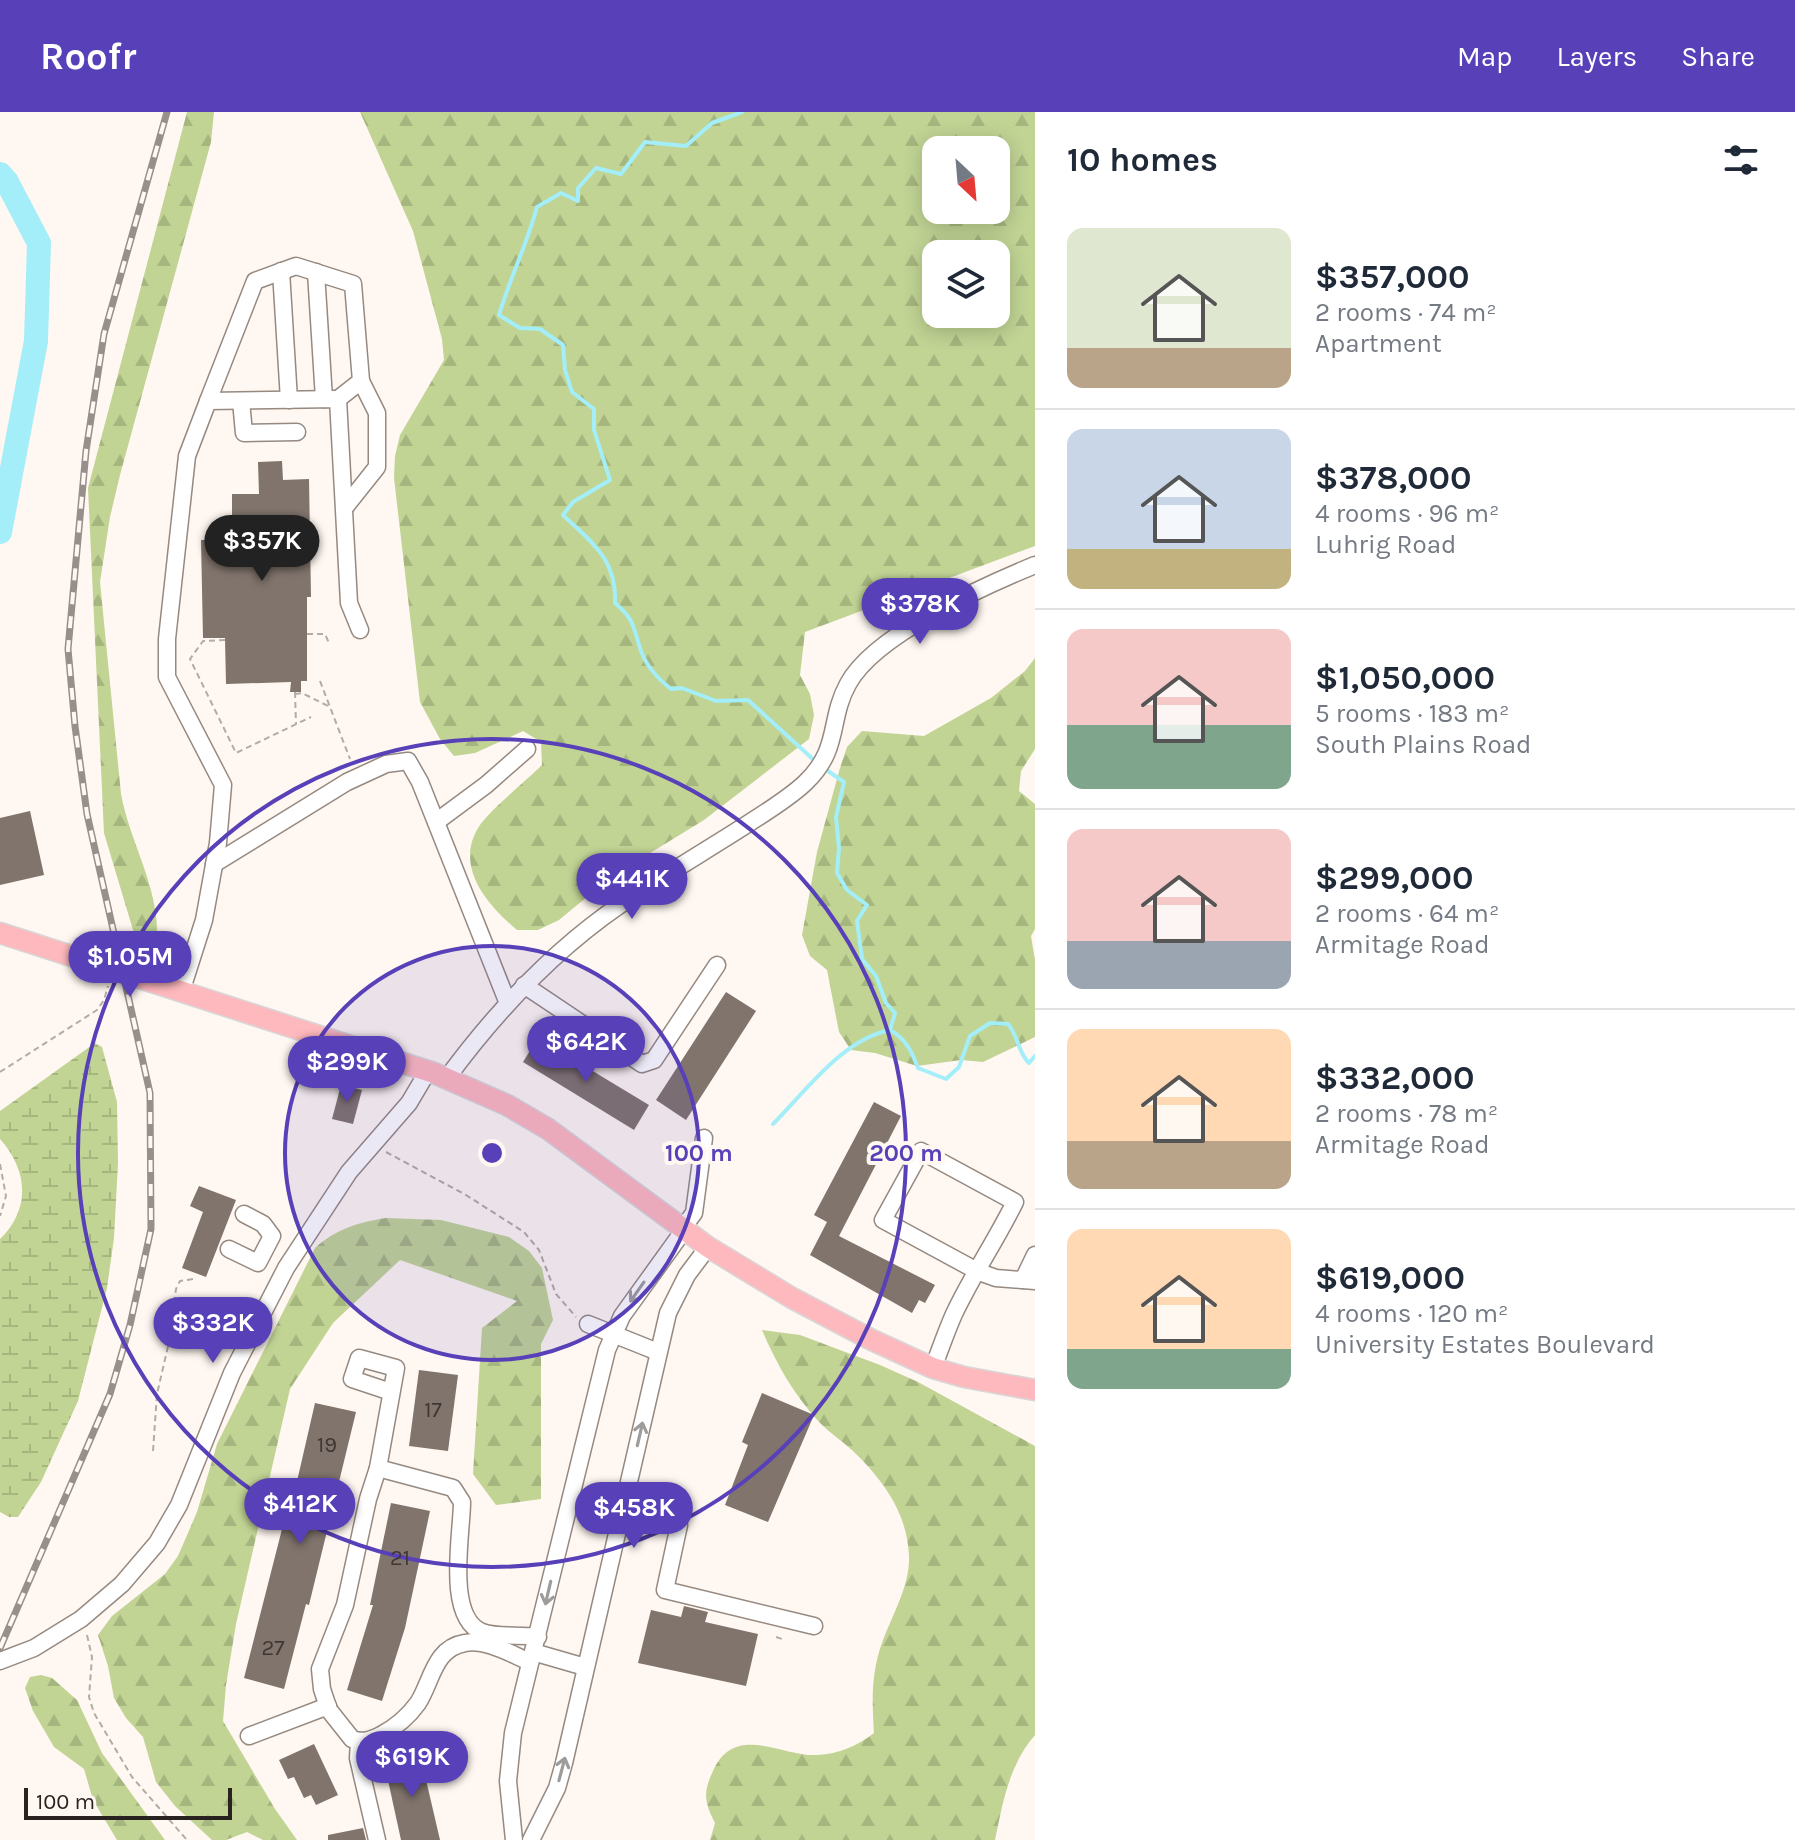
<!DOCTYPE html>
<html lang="en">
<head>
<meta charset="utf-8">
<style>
  :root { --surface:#fff; --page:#f6f6f7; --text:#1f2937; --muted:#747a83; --line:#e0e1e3; --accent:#5740b8 }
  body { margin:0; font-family:Karla,sans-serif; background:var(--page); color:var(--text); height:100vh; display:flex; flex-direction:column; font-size:30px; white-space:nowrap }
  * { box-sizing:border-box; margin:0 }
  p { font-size:26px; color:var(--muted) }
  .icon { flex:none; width:44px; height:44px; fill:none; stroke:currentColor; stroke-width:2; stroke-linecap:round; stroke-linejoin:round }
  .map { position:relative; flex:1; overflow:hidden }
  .sheet { display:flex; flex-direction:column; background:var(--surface); width:760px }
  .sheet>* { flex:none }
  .needle { width:52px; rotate:154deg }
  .tools { position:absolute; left:922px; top:24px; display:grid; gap:16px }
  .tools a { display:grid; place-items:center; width:88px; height:88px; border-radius:16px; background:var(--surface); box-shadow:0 4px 20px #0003; font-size:40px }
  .scale { position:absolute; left:24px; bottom:20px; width:208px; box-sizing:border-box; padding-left:8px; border:4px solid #282320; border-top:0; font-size:22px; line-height:28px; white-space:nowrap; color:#282320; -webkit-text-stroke:6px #fff7f1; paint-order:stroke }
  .price { position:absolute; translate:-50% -68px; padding:0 18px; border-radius:28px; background:var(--accent); color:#fff; font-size:26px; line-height:52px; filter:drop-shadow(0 2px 4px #0008) }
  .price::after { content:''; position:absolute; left:50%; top:48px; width:24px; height:18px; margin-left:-12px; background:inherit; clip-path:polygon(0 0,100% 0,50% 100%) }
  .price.selected { background:#222; color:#fff }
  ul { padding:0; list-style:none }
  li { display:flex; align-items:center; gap:24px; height:200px; padding:0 32px }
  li+li { border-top:2px solid var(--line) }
  li span { display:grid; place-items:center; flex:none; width:224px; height:160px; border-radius:16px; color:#555 }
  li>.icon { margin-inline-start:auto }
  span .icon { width:96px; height:96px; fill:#fffc; stroke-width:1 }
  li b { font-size:34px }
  h2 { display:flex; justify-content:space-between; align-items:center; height:96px; padding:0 32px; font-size:34px }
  header { display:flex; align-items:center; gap:48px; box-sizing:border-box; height:112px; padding:0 40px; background:var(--accent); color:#fff }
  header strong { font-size:38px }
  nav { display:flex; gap:44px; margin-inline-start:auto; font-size:28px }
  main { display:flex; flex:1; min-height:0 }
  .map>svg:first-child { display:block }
  .forest { fill:url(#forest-firs); fill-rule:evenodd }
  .wetland { fill:url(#wetland-marsh) }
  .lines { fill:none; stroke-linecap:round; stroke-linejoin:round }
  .stream { stroke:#a3eef9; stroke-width:4 }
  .river { stroke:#a3eef9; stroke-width:24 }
  .building { fill:#80746c }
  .minor-casing { stroke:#958980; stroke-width:19 }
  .major-casing { stroke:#d8d7d7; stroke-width:23 }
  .path { stroke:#b2aba6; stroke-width:2; stroke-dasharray:6 4; stroke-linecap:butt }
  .minor { stroke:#fff; stroke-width:16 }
  .major { stroke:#feb9be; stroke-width:20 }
  .rail-casing { stroke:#968f8b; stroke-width:7 }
  .rail { stroke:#fff7f1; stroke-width:4; stroke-dasharray:12; stroke-linecap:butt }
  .oneway { stroke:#9e9c9b }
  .ring { fill:none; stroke:#5740b8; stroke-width:4 }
  .labels { text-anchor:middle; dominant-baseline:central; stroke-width:8; stroke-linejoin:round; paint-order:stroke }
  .number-label { font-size:22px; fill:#3e3733 }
  .centre { fill:#5740b8; stroke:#fff7f1; stroke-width:4 }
  .ring-label { font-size:24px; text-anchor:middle; font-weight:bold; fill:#5740b8; stroke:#fff7f1; stroke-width:8; stroke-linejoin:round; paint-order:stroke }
</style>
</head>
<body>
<header>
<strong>Roofr</strong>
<nav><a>Map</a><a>Layers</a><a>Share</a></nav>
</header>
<main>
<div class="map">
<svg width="1035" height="1728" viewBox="0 0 1035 1728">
  <defs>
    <pattern id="forest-firs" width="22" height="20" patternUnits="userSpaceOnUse" patternTransform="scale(2)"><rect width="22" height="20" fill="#c1d494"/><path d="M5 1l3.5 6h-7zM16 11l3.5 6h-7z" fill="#a6b67f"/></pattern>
    <pattern id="wetland-marsh" width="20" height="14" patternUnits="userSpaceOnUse" patternTransform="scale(2)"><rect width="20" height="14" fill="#c1d494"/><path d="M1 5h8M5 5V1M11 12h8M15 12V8" fill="none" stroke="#a6b67f"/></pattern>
  </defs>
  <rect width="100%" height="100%" fill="#fff7f1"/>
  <g class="forest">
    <path d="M187,0H214L211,30L120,363L110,405L100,470L121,682C130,731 159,775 157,825L139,838L104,721L88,376Z"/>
    <path d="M360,0H1035V434L805,520L800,563L810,582L814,603L809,627L704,708L611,765L559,808L538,818H517C486,792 453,753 480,713C492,696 526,669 542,653L541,630L523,619L475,641L454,644L440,627L420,590L394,366L395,344L400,323L444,248L442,227L413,119ZM996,38V98H936V38ZM996,142V202H936V142Z"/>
    <polygon points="1035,546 1035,637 1021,659 1019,679 1035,692 1035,817 1031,824 1035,848 1035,925 983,950 961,948 917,954 875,941 851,938 839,920 827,858 810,844 802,823 817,740 840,656 847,635 862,619 924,624 991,586 1025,559"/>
    <path d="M386,1106L441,1108L509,1125L529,1139L542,1156L553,1208L541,1232V1387L496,1393L473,1362L482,1216L517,1189L400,1148L333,1211L290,1277L236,1512L226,1573L223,1609L275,1697L297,1728H263L247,1720L226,1728H212L175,1694L156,1670L143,1625L126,1606L114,1586L108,1554L98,1523L112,1504L165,1462L178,1444L197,1400L217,1332L315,1136C336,1117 359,1110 386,1106Z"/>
    <path d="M762,1218L800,1223L880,1253L918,1270L1035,1334V1623C1009,1653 1003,1690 995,1728H710L715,1711C704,1690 703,1680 713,1659C735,1610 782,1645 817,1643C839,1642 857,1634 874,1621C872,1590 871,1561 882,1531C892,1503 910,1474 909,1444C907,1400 883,1368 853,1339C842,1329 830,1321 820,1311C794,1283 777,1253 762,1218Z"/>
    <polygon points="41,1563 52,1566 77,1588 102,1641 165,1728 117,1728 93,1688 84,1657 54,1635 33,1599 25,1576 30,1565"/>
  </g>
  <path class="wetland" d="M95,931L102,935L117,990L118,1051L114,1126L107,1176L78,1289L41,1370L18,1405H9L0,1400V1127C31,1097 28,1058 0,1027V999Z"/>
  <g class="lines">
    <g class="stream">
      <path d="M742,0L712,11L686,34L645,30L621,62L596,56L578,76V89L561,81L537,95C527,132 510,166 499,203L520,216L540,217L563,233L565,258L572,280L594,297V318L610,368L573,390L563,403C592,431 617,447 615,491C634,507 633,514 640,536C645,553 657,566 671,577L682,576L716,589L748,588L815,649"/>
      <path d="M822,655L844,670L836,705L839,736L837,761L847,778L867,793L857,809L862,847L876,864L886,891L895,901L890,918C906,927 912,940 918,956L946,967L959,955L970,924L990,911L1008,912C1018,923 1018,941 1029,951L1035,944"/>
      <path d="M773,1012C806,979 843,927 890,918"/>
    </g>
    <polyline class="river" points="0,62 7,70 39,131 36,229 0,420"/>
  </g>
  <g class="building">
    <polygon points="282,349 283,368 309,367 311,485 307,485 307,569 301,569 301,580 290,580 291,570 226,572 225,526 203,526 201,428 232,427 232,382 259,382 258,350"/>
    <polygon points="30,699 44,763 0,773 0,706"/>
    <polygon points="726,880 756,899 686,1008 656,988"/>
    <polygon points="538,926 649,993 634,1018 523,950"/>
    <polygon points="341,973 362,978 353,1012 332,1007"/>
    <polygon points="874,990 901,1004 839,1124 935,1173 925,1191 919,1188 912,1201 810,1143 827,1110 814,1103"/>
    <polygon points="199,1074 236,1088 206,1165 182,1156 203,1100 190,1094"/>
    <polygon points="419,1258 458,1263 448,1339 409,1334"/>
    <polygon points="762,1281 814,1303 768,1410 725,1393 748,1333 742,1330"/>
    <polygon points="315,1291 356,1300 309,1493 306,1492 284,1577 244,1566 292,1378 295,1378"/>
    <polygon points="391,1391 430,1399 405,1516 382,1589 347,1578 373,1493 370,1493"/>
    <polygon points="684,1494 708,1500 705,1510 758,1522 746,1574 638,1551 651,1498 681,1505"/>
    <polygon points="314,1632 338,1683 316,1693 311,1683 304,1686 294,1665 288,1667 279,1648"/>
    <polygon points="420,1642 440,1728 401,1728 384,1650"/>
    <polygon points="363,1716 366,1728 328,1728 328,1723"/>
  </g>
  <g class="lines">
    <defs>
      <g id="minor">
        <polyline points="281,159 289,288"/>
        <polyline points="316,160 324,287"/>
        <polyline points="208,289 255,169 296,154 353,172 361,269 338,287"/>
        <polyline points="241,289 244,321 297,320"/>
        <polyline points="346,394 377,355 377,301 361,269"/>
        <polyline points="436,710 486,673 527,637"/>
        <polyline points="214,752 347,670 386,652 408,649 420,670 507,889"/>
        <polyline points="524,873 642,952 654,948 717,853"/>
        <polyline points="181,880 204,808 218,731 223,673 167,565 167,527 187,344 208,289 338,287 349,491 360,518"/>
        <path d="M447,966C500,894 562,829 638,781C673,758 710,736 746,713C766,700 788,687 805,671C841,637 828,608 848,572C874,523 984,474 1035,453"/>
        <polyline points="682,1117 694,1101 704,1026"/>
        <polyline points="229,1137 258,1151 272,1124 263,1112 244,1102"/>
        <polyline points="1023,1168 1035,1143"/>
        <polyline points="588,1212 658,1240"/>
        <path d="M933,1256C940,1238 946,1220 954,1202C972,1164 996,1128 1015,1090L921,1039L883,1108L979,1160L996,1166L1035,1169"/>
        <path d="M391,1280L352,1267L359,1246L396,1256L378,1356L368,1387L345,1493L320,1557L322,1577L329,1598L352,1627C363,1631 371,1628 381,1623C396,1615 408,1605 418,1591C432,1569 434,1536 465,1531C486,1527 511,1542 530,1550"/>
        <path d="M378,1356L453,1376L462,1390C462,1421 445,1505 482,1520C498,1526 520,1522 538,1525"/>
        <polyline points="571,1386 623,1400"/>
        <polyline points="679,1413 665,1478 814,1514"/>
        <polyline points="533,1540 585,1555"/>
        <polyline points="0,1549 34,1536 81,1507 122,1472 157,1431 179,1393 232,1261 286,1156 349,1060 409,991 428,959"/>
        <polyline points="249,1624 328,1594"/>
        <polyline points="359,1629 358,1646 377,1728"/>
        <polyline points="514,1728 508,1669 513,1621 607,1238 622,1204 684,1118"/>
        <polyline points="531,1728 557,1676 564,1651 668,1201 687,1163 708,1135"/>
      </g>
      <polyline id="major" points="0,821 434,961 507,993 548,1017 708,1135 792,1186 872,1228 933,1256 964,1265 1035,1278"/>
    </defs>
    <use href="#minor" class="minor-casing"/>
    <use href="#major" class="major-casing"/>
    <g class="path">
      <polyline points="307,522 325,522 329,531"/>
      <polyline points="225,528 203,529 190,547 236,641 311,605"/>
      <polyline points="320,569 350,647"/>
      <polyline points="295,580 296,612"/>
      <polyline points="295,582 302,581 330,595"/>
      <polyline points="0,960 97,898 104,888 108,874"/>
      <polyline points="386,1040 466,1083 524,1120 539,1138 556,1182 576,1205"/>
      <polyline points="0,1052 6,1084 0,1104"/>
      <polyline points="153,1339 157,1282 169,1230 176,1177 180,1169 193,1167"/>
      <polyline points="87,1523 92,1545 89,1585 94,1601 132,1665 187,1728"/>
      <polyline points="776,1525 782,1527"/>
    </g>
    <use href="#minor" class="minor"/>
    <use href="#major" class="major"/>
    <defs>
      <polyline id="rail" points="0,1536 110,1282 130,1213 151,1117 150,981 87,702 75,614 68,537 86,339 104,222 167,0"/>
    </defs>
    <use href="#rail" class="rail-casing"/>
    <use href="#rail" class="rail"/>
  </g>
  <defs><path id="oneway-shaft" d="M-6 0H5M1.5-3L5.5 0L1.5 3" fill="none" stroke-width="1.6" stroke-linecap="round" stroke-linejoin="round" transform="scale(2)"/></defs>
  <g class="oneway">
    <use href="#oneway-shaft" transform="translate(637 1180) rotate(125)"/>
    <use href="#oneway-shaft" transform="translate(640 1322) rotate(-77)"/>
    <use href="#oneway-shaft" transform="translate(548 1481) rotate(103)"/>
    <use href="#oneway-shaft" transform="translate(562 1657) rotate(-75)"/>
  </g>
  <circle cx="492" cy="1041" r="207" fill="#5740b8" fill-opacity=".12"/>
  <g class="ring">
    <circle cx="492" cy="1041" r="207"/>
    <circle cx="492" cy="1041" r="414"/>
  </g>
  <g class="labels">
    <g class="number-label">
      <text x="433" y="1298">17</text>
      <text x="327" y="1333">19</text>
      <text x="400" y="1446">21</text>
      <text x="273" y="1536">27</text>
    </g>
  </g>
  <circle cx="492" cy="1041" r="12" class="centre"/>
  <g class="ring-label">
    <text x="699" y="1049">100 m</text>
    <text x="906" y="1049">200 m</text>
  </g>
</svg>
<div class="tools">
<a><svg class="needle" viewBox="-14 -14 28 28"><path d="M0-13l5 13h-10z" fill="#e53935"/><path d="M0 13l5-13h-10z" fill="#747a83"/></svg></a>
<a><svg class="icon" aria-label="layers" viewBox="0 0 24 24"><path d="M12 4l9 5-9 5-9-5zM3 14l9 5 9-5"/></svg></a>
</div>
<div class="scale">100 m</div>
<b class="price selected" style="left:262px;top:471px">$357K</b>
<b class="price" style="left:920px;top:534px">$378K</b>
<b class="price" style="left:632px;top:809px">$441K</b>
<b class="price" style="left:130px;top:887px">$1.05M</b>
<b class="price" style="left:586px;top:972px">$642K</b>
<b class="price" style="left:347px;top:992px">$299K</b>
<b class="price" style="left:213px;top:1253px">$332K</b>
<b class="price" style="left:300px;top:1434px">$412K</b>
<b class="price" style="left:634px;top:1438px">$458K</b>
<b class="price" style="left:412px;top:1687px">$619K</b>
</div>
<section class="sheet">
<h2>10 homes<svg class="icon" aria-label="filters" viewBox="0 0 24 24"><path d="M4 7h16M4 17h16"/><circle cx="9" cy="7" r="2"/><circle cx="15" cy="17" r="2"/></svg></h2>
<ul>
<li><span style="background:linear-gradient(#dfe7d0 75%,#b9a48a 0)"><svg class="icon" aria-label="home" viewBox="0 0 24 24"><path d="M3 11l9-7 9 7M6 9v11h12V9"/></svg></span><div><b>$357,000</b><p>2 rooms · 74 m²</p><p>Apartment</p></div></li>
<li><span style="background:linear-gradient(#c9d6e8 75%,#c2b280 0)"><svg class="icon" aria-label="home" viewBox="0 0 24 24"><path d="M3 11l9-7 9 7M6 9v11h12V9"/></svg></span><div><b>$378,000</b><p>4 rooms · 96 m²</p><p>Luhrig Road</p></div></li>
<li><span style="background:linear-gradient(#f6c9c9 60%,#7fa58c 0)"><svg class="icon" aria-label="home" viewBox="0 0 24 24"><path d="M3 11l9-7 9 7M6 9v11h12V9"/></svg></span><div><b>$1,050,000</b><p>5 rooms · 183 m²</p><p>South Plains Road</p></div></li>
<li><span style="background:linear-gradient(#f6c9c9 70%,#9aa5b1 0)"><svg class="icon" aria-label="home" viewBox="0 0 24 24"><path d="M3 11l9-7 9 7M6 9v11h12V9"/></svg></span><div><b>$299,000</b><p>2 rooms · 64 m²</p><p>Armitage Road</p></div></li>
<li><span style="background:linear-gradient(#ffd9b3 70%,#b9a48a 0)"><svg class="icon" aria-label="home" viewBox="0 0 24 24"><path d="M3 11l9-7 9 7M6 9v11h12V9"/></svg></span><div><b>$332,000</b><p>2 rooms · 78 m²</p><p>Armitage Road</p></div></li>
<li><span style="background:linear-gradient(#ffd9b3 75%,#7fa58c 0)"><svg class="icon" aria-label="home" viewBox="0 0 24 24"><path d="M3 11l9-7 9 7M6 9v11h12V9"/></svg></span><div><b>$619,000</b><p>4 rooms · 120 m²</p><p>University Estates Boulevard</p></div></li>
</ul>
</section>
</main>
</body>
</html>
